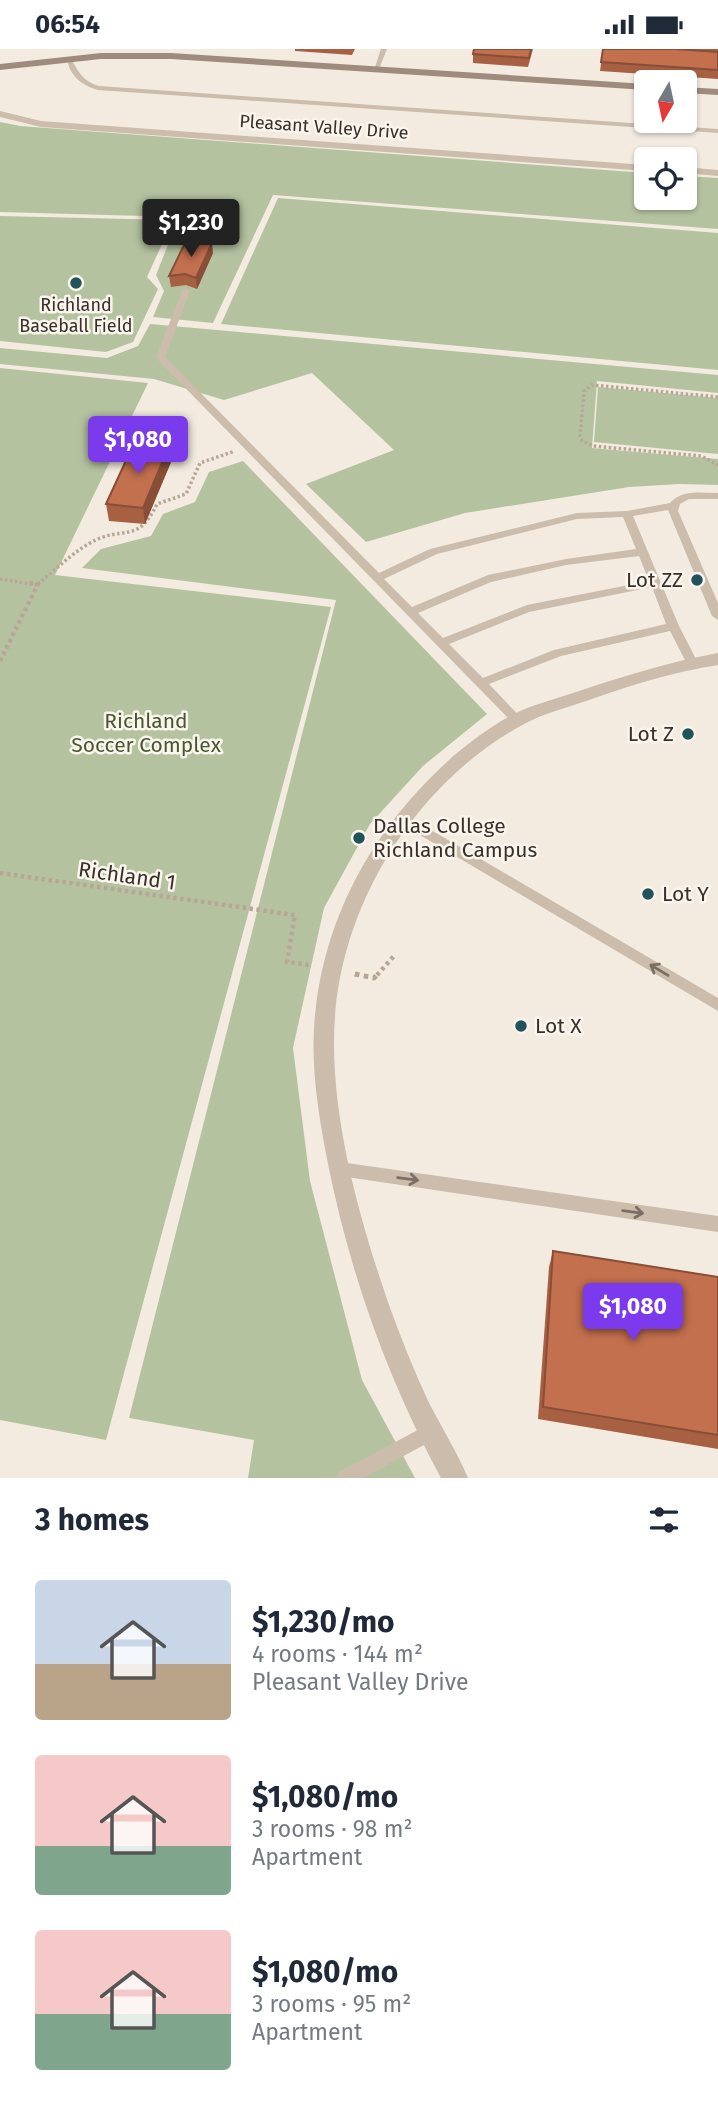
<!DOCTYPE html>
<html lang="en">
<head>
<meta charset="utf-8">
<style>
  :root { --surface:#fff; --page:#f2f2f3; --text:#1f2937; --muted:#747a83; --accent:#7c3aed }
  body { margin:0; font-family:"Fira Sans",sans-serif; background:var(--page); color:var(--text); height:100vh; display:flex; flex-direction:column; font-size:26px; white-space:nowrap }
  * { box-sizing:border-box; margin:0 }
  p { font-size:23px; color:var(--muted) }
  .icon { flex:none; width:38px; height:38px; fill:none; stroke:currentColor; stroke-width:2; stroke-linecap:round; stroke-linejoin:round }
  .map { position:relative; height:1429px; overflow:hidden }
  .details { display:flex; flex-direction:column; background:var(--surface); flex:1 }
  .details>* { flex:none }
  .needle { width:46px; rotate:189deg }
  .controls { position:absolute; left:634px; top:21px; display:grid; gap:14px }
  .controls a { display:grid; place-items:center; width:63px; height:63px; border-radius:7px; background:var(--surface); box-shadow:0 2px 5px #0004; font-size:35px }
  .price { position:absolute; translate:-50% -60px; padding:0 16px; border-radius:7px; background:var(--accent); color:#fff; font-size:23px; line-height:46px; filter:drop-shadow(0 2px 4px #0008) }
  .price::after { content:''; position:absolute; left:50%; top:42px; width:21px; height:16px; margin-left:-10px; background:inherit; clip-path:polygon(0 0,100% 0,50% 100%) }
  .price.on { background:#222; color:#fff }
  ul { padding:0; list-style:none }
  li { display:flex; align-items:center; gap:21px; height:175px; padding:0 35px }
  li span { display:grid; place-items:center; flex:none; width:196px; height:140px; border-radius:7px; color:#555 }
  li>.icon { margin-inline-start:auto }
  span .icon { width:84px; height:84px; fill:#fffc; stroke-width:1 }
  li b { font-size:30px }
  h2 { display:flex; justify-content:space-between; align-items:center; height:84px; padding:0 35px; font-size:30px }
  .status { display:flex; justify-content:space-between; align-items:center; height:49px; padding:0 35px; background:var(--surface); direction:ltr }
  .status svg { height:19px; fill:currentColor }
  .map>svg:first-child { display:block }
  .green { fill:#b5c2a0 }
  .lines { fill:none; stroke-linecap:round; stroke-linejoin:round }
  .path-far2 { stroke:#b7a696; stroke-width:3.5; stroke-dasharray:2.5 2.5; stroke-linecap:butt }
  .path-far1 { stroke:#b7a696; stroke-width:4.5; stroke-dasharray:3.5 3.5; stroke-linecap:butt }
  .path { stroke:#b7a696; stroke-width:5; stroke-dasharray:4.5 4.5; stroke-linecap:butt }
  .lane { fill:#cbbcac; fill-rule:evenodd }
  .street { fill:#cbbcac; fill-rule:evenodd }
  .secondary { fill:#9f8b7d; fill-rule:evenodd }
  .wall { fill:#a86043 }
  .shaded-wall { fill:#884e37 }
  .building { fill:#c3704e; stroke:#884e37; stroke-width:2 }
  .oneway { stroke:#7b6f65 }
  .poi-dot { fill:#21545a; stroke:#faf5ed; stroke-width:2.5 }
  .labels { text-anchor:middle; dominant-baseline:central; stroke-width:5; stroke-linejoin:round; paint-order:stroke }
  .far-street-label { font-size:18px; fill:#39302b; stroke:#faf5ed }
  .far-poi-label { font-size:18px; fill:#39302b; stroke:#faf5ed }
  .poi-label { font-size:21px; fill:#39302b; stroke:#faf5ed; text-anchor:start }
  .park-label { font-size:21px; fill:#47572f; stroke:#faf5ed }
  .street-label { font-size:21px; fill:#39302b; stroke:#faf5ed }
</style>
</head>
<body>
<div class="status"><b>06:54</b><svg viewBox="0 0 49 12"><path d="M0 12V9h3v3zM5 12V6h3v6zM10 12V3h3v9zM15 12V0h3v12zM26 1h20v11H26zM47 4h2v5h-2z"/></svg></div>
<div class="map">
<svg width="718" height="1429" viewBox="0 0 718 1429">
  <rect width="100%" height="100%" fill="#f3ebe0"/>
  <g class="green">
    <polygon points="0,73 20,77 646,124 646,149 684,149 684,127 718,129 718,180 273,146 213,274 153,268 164,242 156,226 179,168 0,163"/>
    <polygon points="278,149 718,184 718,321 221,275"/>
    <polygon points="0,167 173,171 147,228 158,240 133,293 106,303 0,292"/>
    <polygon points="150,275 718,326 718,344 597,332 592,399 718,410 718,436 679,435 629,438 465,464 366,493 306,435 394,401 312,324 224,351 154,330 0,315 0,299 107,309 138,297"/>
    <polygon points="0,319 148,334 55,526 331,558 106,1391 0,1371"/>
    <polygon points="598,338 718,349 718,405 594,393"/>
    <polygon points="243,412 487,665 423,717 370,775 324,859 293,999 310,1132 362,1331 415,1429 248,1429 254,1391 129,1369 336,551 82,519 101,500 151,487 163,465 195,453 209,423"/>
  </g>
  <g class="lines">
    <g class="path-far2">
      <polyline points="718,348 592,336 584,342 580,387 582,392 593,397 701,407 718,416"/>
      <polyline points="0,530 38,536"/>
      <path d="M38,535C55,521 71,505 90,494C122,475 137,497 157,455L186,445L200,414L235,402"/>
    </g>
    <g class="path-far1">
      <polyline points="0,612 38,535 30,534"/>
      <polyline points="0,824 295,866 287,913 309,916"/>
      <polyline points="355,925 358,926"/>
      <polyline points="377,926 394,907"/>
    </g>
    <polyline class="path" points="355,925 374,929 379,924"/>
    <g class="lane">
      <polygon points="381,0 387,0 379,20 374,21"/>
      <path d="M67,9H71C78,23 83,32 99,37L718,80V84L98,41C81,36 69,26 67,9Z"/>
      <path d="M186,239L190,242L165,308L379,524L430,500L577,464L627,462L670,454C682,440 701,444 718,444V450H689L680,455L678,462L718,554V571L712,567L668,461L633,467L679,577L698,614L696,617H688L670,582L561,607L489,635L523,671L521,674H513L157,310L156,308L182,242ZM623,468L636,500L566,510L488,526L412,558L384,530L437,505L577,470ZM639,507L649,532L527,556L443,589L418,564L491,533L566,516ZM652,538L666,575L554,601L483,629L449,595L529,563Z"/>
      <polygon points="402,764 718,949 718,962 398,773 396,769 398,765"/>
      <polygon points="340,1113 718,1167 718,1183 340,1127 335,1125 332,1120 335,1115"/>
      <polygon points="429,1375 435,1378 438,1384 435,1390 363,1429 336,1429 339,1423"/>
    </g>
    <g class="street">
      <polygon points="0,62 41,72 646,116 646,122 41,78 0,68"/>
      <polygon points="684,118 718,121 718,127 684,124"/>
      <path d="M718,604V616C672,623 629,637 586,652C566,659 545,664 526,674C420,730 344,848 335,967C328,1060 359,1169 389,1256C401,1289 414,1322 429,1354C442,1379 457,1403 468,1429H441C387,1329 349,1222 327,1110C318,1063 310,1014 315,966C322,895 349,829 392,773C424,731 465,692 512,666C531,656 552,651 573,644C621,628 668,613 718,604Z"/>
    </g>
    <g class="secondary">
      <polygon points="101,4 171,4 646,35 646,41 171,10 101,10 0,21 0,15"/>
      <polygon points="684,38 718,40 718,46 684,44"/>
    </g>
  </g>
  <g class="wall">
    <polygon points="295,0 355,0 352,6 295,2"/>
    <polygon points="533,0 528,18 473,14 473,5"/>
    <polygon points="603,0 718,0 718,30 600,22"/>
    <polygon points="213,204 197,240 186,236 171,238 169,227"/>
    <polygon points="169,397 171,413 145,475 109,472 106,455"/>
    <polygon points="553,1202 718,1228 718,1400 538,1370 549,1218"/>
  </g>
  <g class="shaded-wall">
    <polygon points="212,194 213,204 197,240 196,229"/>
    <polygon points="169,397 171,413 145,475 143,459"/>
  </g>
  <g class="building">
    <polygon points="474,0 531,0 529,9 473,5"/>
    <polygon points="603,0 676,0 718,3 718,21 601,13"/>
    <polygon points="186,192 212,194 196,229 185,225 169,227"/>
    <polygon points="134,394 169,397 143,459 106,455"/>
    <polygon points="553,1202 718,1228 718,1386 543,1358"/>
  </g>
  <defs><path id="oneway-shaft" d="M-6 0H5M1.5-3L5.5 0L1.5 3" fill="none" stroke-width="1.6" stroke-linecap="round" stroke-linejoin="round" transform="scale(1.75)"/></defs>
  <g class="oneway">
    <use href="#oneway-shaft" transform="translate(659 921) rotate(-149)"/>
    <use href="#oneway-shaft" transform="translate(408 1130) rotate(8)"/>
    <use href="#oneway-shaft" transform="translate(633 1163) rotate(8)"/>
  </g>
  <g class="poi-dot">
    <circle cx="76" cy="234" r="7"/>
    <circle cx="697" cy="531" r="7"/>
    <circle cx="688" cy="685" r="7"/>
    <circle cx="359" cy="789" r="7"/>
    <circle cx="648" cy="845" r="7"/>
    <circle cx="521" cy="977" r="7"/>
  </g>
  <g class="labels">
    <g class="far-street-label">
      <text transform="translate(324 78) rotate(4)">Pleasant Valley Drive</text>
    </g>
    <g class="far-poi-label">
      <text x="76" y="256">Richland<tspan x="76" dy="21">Baseball Field</tspan></text>
    </g>
    <g class="poi-label">
      <text x="683" y="531" text-anchor="end">Lot ZZ</text>
      <text x="674" y="685" text-anchor="end">Lot Z</text>
      <text x="373" y="777">Dallas College<tspan x="373" dy="24">Richland Campus</tspan></text>
      <text x="662" y="845">Lot Y</text>
      <text x="535" y="977">Lot X</text>
    </g>
    <g class="park-label">
      <text x="146" y="672">Richland<tspan x="146" dy="24">Soccer Complex</tspan></text>
    </g>
    <g class="street-label">
      <text transform="translate(127 827) rotate(8)">Richland 1</text>
    </g>
  </g>
</svg>
<div class="controls">
<a><svg class="needle" viewBox="-14 -14 28 28"><path d="M0-13l5 13h-10z" fill="#e53935"/><path d="M0 13l5-13h-10z" fill="#747a83"/></svg></a>
<a><svg class="icon" aria-label="locate" viewBox="0 0 24 24"><circle cx="12" cy="12" r="6"/><path d="M12 2v4M12 18v4M2 12h4M18 12h4"/></svg></a>
</div>
<b class="price on" style="left:191px;top:210px">$1,230</b>
<b class="price" style="left:138px;top:427px">$1,080</b>
<b class="price" style="left:633px;top:1294px">$1,080</b>
</div>
<section class="details">
<h2>3 homes<svg class="icon" aria-label="filters" viewBox="0 0 24 24"><path d="M4 7h16M4 17h16"/><circle cx="9" cy="7" r="2"/><circle cx="15" cy="17" r="2"/></svg></h2>
<ul>
<li><span style="background:linear-gradient(#c9d6e8 60%,#b9a48a 0)"><svg class="icon" aria-label="home" viewBox="0 0 24 24"><path d="M3 11l9-7 9 7M6 9v11h12V9"/></svg></span><div><b>$1,230/mo</b><p>4 rooms · 144 m²</p><p>Pleasant Valley Drive</p></div></li>
<li><span style="background:linear-gradient(#f6c9c9 65%,#7fa58c 0)"><svg class="icon" aria-label="home" viewBox="0 0 24 24"><path d="M3 11l9-7 9 7M6 9v11h12V9"/></svg></span><div><b>$1,080/mo</b><p>3 rooms · 98 m²</p><p>Apartment</p></div></li>
<li><span style="background:linear-gradient(#f6c9c9 60%,#7fa58c 0)"><svg class="icon" aria-label="home" viewBox="0 0 24 24"><path d="M3 11l9-7 9 7M6 9v11h12V9"/></svg></span><div><b>$1,080/mo</b><p>3 rooms · 95 m²</p><p>Apartment</p></div></li>
</ul>
</section>
</body>
</html>
